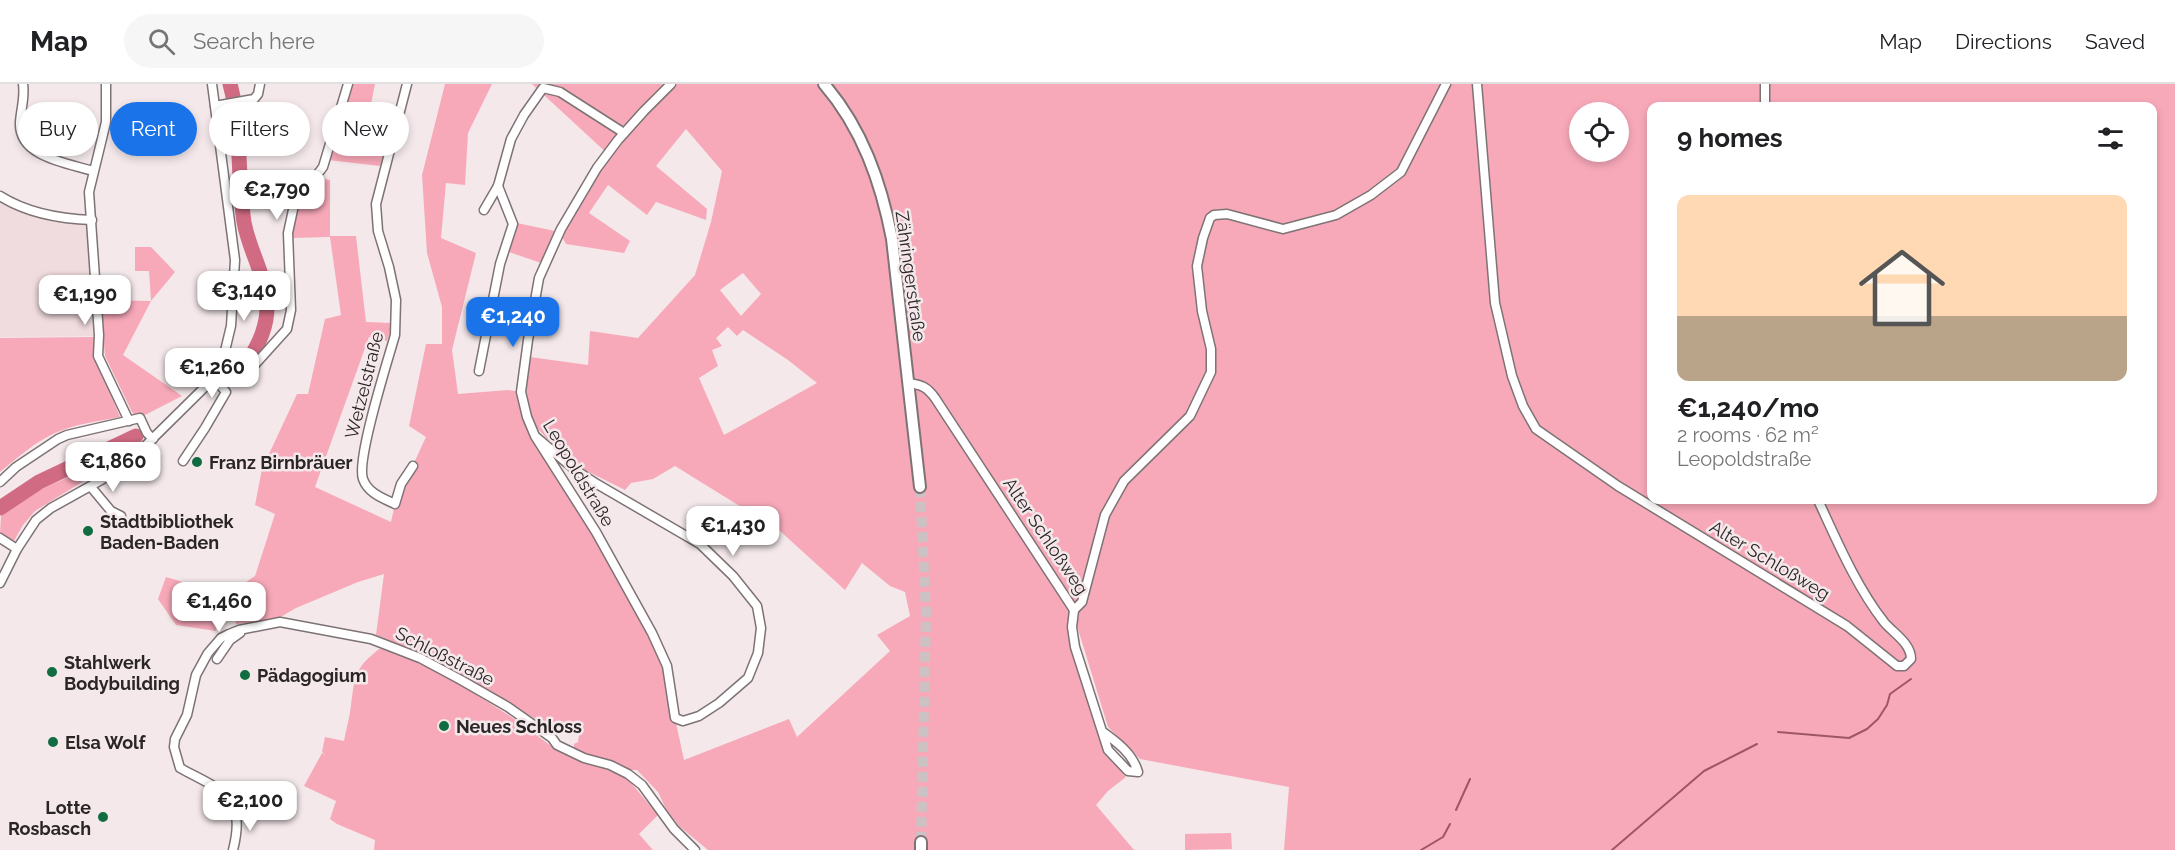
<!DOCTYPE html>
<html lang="en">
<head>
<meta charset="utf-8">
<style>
  :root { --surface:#fff; --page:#f6f6f6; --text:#202124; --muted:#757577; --line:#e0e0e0; --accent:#1a73e8 }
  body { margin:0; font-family:Raleway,sans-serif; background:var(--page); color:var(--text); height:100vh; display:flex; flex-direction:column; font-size:22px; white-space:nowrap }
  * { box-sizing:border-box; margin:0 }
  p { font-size:20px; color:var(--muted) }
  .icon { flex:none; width:33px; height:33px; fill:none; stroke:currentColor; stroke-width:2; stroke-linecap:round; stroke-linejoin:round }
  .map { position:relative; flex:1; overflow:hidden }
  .drawer { position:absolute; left:1647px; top:18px; width:510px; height:402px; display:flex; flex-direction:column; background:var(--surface); border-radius:12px; box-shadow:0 3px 9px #0003 }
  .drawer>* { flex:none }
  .banner { position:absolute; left:18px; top:18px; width:570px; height:54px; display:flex; gap:12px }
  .tools { position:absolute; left:1569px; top:18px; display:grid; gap:12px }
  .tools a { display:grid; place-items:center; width:60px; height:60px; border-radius:50%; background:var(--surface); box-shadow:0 3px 9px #0003; font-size:30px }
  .price { position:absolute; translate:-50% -51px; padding:0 14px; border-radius:12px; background:#fff; color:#222; font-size:20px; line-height:39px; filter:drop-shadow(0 2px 3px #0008) }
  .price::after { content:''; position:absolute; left:50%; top:36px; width:18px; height:14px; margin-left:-9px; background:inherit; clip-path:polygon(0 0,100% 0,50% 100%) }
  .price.active { background:var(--accent); color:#fff }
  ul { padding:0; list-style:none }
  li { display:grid; align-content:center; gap:12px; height:318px; padding:0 30px }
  li span { display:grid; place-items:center; height:186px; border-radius:12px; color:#555 }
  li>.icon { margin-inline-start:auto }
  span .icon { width:108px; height:108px; fill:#fffc; stroke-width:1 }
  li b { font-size:26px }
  h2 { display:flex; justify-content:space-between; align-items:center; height:72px; padding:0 30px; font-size:26px }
  .chip { padding:0 21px; border-radius:27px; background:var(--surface); box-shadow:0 3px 9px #0003; font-size:21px; line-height:54px }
  .chip.active { background:var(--accent); color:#fff }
  header { display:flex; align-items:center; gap:36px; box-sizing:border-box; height:84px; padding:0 30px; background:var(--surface); border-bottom:2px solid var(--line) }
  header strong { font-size:28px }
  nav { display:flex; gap:33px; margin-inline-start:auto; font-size:21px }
  .search { width:420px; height:54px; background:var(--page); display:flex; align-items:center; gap:15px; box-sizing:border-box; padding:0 21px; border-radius:33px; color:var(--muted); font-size:22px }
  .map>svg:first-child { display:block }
  .built { fill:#f0dbde }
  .green { fill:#f8a9b9; fill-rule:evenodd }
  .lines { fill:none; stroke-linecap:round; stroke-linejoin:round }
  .stream { stroke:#9e5667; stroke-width:2 }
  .river { stroke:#d06b83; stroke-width:15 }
  .secondary-tunnel { stroke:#ccc1c3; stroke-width:10; stroke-dasharray:10 5; stroke-linecap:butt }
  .minor-casing { stroke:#7d7374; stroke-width:11 }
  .secondary-casing { stroke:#7d7374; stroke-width:14 }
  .minor { stroke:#fff; stroke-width:8 }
  .secondary { stroke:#fff; stroke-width:10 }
  .poi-dot { fill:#116d41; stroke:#f4e8ea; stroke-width:2 }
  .labels { text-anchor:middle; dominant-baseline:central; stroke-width:5; stroke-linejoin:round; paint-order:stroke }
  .street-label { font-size:18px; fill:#2a2526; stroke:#f4e8ea }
  .poi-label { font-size:18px; font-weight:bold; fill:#2a2526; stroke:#f4e8ea; text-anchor:start }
</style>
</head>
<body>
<header>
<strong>Map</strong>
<div class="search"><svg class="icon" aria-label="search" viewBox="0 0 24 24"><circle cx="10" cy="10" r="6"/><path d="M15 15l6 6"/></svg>Search here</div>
<nav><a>Map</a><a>Directions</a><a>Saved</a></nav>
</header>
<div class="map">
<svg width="2175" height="766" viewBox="0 0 2175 766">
  <rect width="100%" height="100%" fill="#f4e8ea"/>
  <polygon class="built" points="0,114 15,124 92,136 96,252 0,253"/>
  <g class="green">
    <polygon points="352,0 375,0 365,50 390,54 380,82 328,76"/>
    <path d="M445,0H492L468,49L465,101L446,99L441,154L476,169L452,266L458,310L508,306L521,308L527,329L526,308L530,273L588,281L590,247L638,254L695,191L711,138L722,87L686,45L656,82L707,125L706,136L656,118L647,131L608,101L589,129L630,157L624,169L566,160L561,151L578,122L610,72L532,0H2175V766H1284L1289,703L1140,675L1108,643L1074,532L1072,543L1104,653L1128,687L1123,690L1126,693L1108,707L1096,721L1134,766H708L679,742L666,725L658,708L637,686H631L574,665V660L578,658L579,651L546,641L413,566L376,551L384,490L358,498L296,524L277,535L236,540L235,525H216V547L176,541L158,515L166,493L227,511L255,492L275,430L255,421L262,385L297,310H308L325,235L341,231L330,153L292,154L286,116L288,88L330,96V152H356L366,238L393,239L387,257L369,253L315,403L391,438L395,420L426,353L409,342L426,260H442V223L427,169L422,91ZM1652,22H2152V416H1652ZM1580,28H1618V68H1580ZM743,189L761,210L741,232L720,206ZM728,243L737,252L743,246L788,276L817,299L724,351L699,294L718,282L712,266L722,262L716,254ZM529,335L552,360L583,385L625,406L631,399L653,395L675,382L780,447L845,506L862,479L890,502L905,508L910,532L877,551L890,567L797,653L789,635L684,676L675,634L667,582L596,448Z"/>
    <polygon points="517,139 555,147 544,180 509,168"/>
    <polygon points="135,163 151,163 175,188 151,217 123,271 182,312 145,331 134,330 132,328 105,272 100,216 151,217 149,187 135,187"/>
    <path d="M95,253L94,270L120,333C99,337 75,340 55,349C35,358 17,374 0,388V254Z"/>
    <polygon points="111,374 113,379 35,427 23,441 14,457 0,450 1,432 26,412"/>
    <path d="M379,565H390L451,595L513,634L554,664L627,694L658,731L639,750L653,766H374L375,756L337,740L330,735L336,717L304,702L322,669L326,671L322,668L325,653L344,657C346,645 350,633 351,621C355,591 355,584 379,565Z"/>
    <polygon points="1231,749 1232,765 1185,766 1185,750"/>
  </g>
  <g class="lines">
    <g class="stream">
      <polyline points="1778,648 1849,654 1867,645 1878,635 1887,621 1890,610 1911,595"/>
      <polyline points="1456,726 1470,695"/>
      <polyline points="1421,766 1443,753 1450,740"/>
      <polyline points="1612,766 1704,687 1757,660"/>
    </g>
    <g class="river">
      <path d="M230,0C242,44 237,93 244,138C249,166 265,190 267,219C268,242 259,260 247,279"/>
      <polyline points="0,424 39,398 136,352"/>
    </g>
    <polyline class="secondary-tunnel" points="920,403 926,529 921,758"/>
    <defs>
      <g id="minor">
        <path d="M23,0C25,13 21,25 20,38C18,73 67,79 93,87"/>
        <polyline points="106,0 106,38 89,108 99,251 98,272 129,337"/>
        <path d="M407,0L376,120L378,147L389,183L396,216L395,251C388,276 356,375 363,395C368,409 382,414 395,420L401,400L413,382"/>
        <path d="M1477,0L1495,219L1512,292L1523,322L1536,345L1618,402L1847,542L1897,582H1904L1911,575C1911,559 1893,549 1884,538C1856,502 1837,457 1818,416"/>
        <polyline points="215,22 254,15 258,10 260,0"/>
        <polyline points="1765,22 1765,0"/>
        <path d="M0,112C27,129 61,135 92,136"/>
        <polyline points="484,126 498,102 511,55 524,31 543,4 560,8 624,49"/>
        <polyline points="250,286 287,245 291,226 288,149 294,121 323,83 348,0"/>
        <polyline points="479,287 500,180 513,140 498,102"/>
        <path d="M909,299C922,301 927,303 935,314L1074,526"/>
        <polyline points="535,352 574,385 597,400 700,460 733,492 757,522 761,544 758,569 748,594 719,619 699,632 683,637 675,634 667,582 652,549 596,448 535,352 527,333 521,308 528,256 539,194 561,145 597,84 618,56 644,27 671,0"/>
        <polyline points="183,377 205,344 226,308 214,294"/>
        <polyline points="0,398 16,383 58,355 67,351 140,334 147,349 153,355"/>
        <polyline points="91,403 111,427 121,432"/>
        <polyline points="0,454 17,465"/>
        <polyline points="0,499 17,465 36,436 51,424 112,390 135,372 214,294 224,271 231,242 235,176 212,0"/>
        <polyline points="1074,526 1082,518 1105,431 1124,397 1190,332 1211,288 1211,265 1202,227 1197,182 1203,154 1210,134 1214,131 1227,130 1283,145 1336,131 1371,111 1401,88 1446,0"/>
        <path d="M1074,526L1072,543L1075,563L1108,666L1128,687L1138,688C1133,670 1117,658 1103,648"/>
        <polyline points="217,575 230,556 240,549"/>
        <path d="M233,766C247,711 222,707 180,684L174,663L175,655L187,631L196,591L208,569L221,554L229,550L239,546L280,538L371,555L420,574L461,596L508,623L552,654L557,661L584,674L610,681L628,690L642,701L674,745L695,766"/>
      </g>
      <g id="secondary">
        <path d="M824,0C862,44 881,98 892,155L920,403"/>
        <polyline points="921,758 921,766"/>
      </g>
    </defs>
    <use href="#minor" class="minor-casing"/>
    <use href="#secondary" class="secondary-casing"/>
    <use href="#minor" class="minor"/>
    <use href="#secondary" class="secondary"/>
  </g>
  <g class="poi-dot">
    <circle cx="197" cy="378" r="6"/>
    <circle cx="88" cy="447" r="6"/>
    <circle cx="52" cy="588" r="6"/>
    <circle cx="245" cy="591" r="6"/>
    <circle cx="444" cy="642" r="6"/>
    <circle cx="53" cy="658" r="6"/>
    <circle cx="103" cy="733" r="6"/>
  </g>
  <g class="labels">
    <g class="street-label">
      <text transform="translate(911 192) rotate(82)">Zähringerstraße</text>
      <text transform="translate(364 301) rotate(-76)">Wetzelstraße</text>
      <text transform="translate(579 389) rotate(59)">Leopoldstraße</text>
      <text transform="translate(1046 452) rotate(56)">Alter Schloßweg</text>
      <text transform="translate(1770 476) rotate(31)">Alter Schloßweg</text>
      <text transform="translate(445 572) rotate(27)">Schloßstraße</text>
    </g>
    <g class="poi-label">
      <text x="209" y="378">Franz Birnbräuer</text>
      <text x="100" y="437">Stadtbibliothek<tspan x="100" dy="21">Baden-Baden</tspan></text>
      <text x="64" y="578">Stahlwerk<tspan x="64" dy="21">Bodybuilding</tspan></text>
      <text x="257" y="591">Pädagogium</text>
      <text x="456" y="642">Neues Schloss</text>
      <text x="65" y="658">Elsa Wolf</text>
      <text x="91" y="723" text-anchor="end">Lotte<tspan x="91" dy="21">Rosbasch</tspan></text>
    </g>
  </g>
</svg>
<div class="tools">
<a><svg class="icon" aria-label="locate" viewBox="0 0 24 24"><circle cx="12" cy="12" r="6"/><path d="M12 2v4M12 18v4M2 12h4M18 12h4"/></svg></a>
</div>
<b class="price" style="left:277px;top:137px">€2,790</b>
<b class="price" style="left:244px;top:238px">€3,140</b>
<b class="price" style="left:85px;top:242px">€1,190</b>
<b class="price active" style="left:513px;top:264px">€1,240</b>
<b class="price" style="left:212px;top:315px">€1,260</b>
<b class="price" style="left:113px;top:409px">€1,860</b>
<b class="price" style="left:733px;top:473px">€1,430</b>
<b class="price" style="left:219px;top:549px">€1,460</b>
<b class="price" style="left:250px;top:748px">€2,100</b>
<div class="banner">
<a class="chip">Buy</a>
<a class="chip active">Rent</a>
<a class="chip">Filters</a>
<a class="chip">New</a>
</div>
<section class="drawer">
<h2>9 homes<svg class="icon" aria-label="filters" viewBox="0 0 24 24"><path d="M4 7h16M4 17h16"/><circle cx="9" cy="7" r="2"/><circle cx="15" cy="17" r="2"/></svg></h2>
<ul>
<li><span style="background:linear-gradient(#ffd9b3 65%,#b9a48a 0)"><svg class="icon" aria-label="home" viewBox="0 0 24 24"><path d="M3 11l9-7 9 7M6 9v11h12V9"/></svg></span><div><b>€1,240/mo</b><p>2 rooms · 62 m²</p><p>Leopoldstraße</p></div></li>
</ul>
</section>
</div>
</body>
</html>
